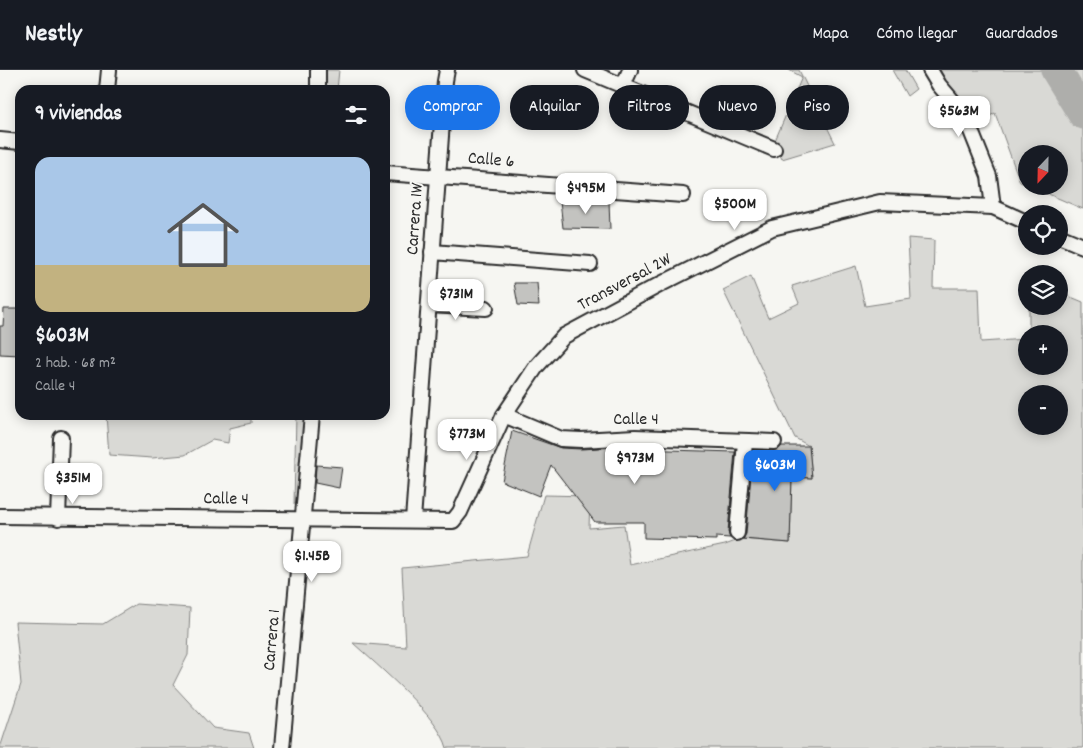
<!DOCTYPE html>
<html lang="es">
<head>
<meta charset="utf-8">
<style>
  :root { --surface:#171b24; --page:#20242c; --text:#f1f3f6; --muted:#9ea1a6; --line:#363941; --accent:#1a73e8 }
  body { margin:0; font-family:Dekko,sans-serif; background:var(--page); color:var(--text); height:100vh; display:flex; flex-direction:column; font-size:19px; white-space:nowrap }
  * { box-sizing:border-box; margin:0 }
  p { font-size:16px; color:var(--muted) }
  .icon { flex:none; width:28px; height:28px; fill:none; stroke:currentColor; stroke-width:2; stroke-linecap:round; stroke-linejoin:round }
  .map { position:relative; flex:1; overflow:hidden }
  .side { position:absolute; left:15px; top:15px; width:375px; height:335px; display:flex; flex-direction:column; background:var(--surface); border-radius:15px; box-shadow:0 2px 12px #0003 }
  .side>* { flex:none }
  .banner { position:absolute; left:405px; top:15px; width:475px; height:45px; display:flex; gap:10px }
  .needle { width:32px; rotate:202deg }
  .fabs { position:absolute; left:1018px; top:75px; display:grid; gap:10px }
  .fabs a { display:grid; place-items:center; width:50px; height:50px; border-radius:50%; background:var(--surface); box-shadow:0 2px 12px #0003; font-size:25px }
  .price { position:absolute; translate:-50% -42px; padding:0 11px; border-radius:10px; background:#fff; color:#222; font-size:16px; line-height:32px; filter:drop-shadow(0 1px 2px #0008) }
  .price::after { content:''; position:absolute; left:50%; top:30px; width:15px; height:11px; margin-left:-8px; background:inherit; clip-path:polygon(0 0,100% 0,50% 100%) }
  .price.selected { background:var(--accent); color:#fff }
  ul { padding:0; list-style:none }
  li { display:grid; align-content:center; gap:10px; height:265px; padding:0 20px }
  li+li { border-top:1px solid var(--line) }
  li span { display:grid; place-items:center; height:155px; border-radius:15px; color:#555 }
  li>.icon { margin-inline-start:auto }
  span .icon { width:90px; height:90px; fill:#fffc; stroke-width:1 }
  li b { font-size:21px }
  h2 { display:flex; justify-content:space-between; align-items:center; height:60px; padding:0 20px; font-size:21px }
  .chip { padding:0 18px; border-radius:22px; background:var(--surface); box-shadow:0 2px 12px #0003; font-size:18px; line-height:45px }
  .chip.selected { background:var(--accent); color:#fff }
  header { display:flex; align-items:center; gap:30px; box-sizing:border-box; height:70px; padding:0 25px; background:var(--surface); border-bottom:1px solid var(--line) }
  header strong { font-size:24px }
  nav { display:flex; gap:28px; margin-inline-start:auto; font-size:18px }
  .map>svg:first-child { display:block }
  .green { fill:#d9d9d5; stroke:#828280; fill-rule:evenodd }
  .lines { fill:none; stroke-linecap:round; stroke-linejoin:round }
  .river { stroke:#aeaeab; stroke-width:31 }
  .building { fill:#c3c3c0; stroke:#2b2b2b }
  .minor-casing { stroke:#2b2b2b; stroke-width:18 }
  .minor { stroke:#f6f6f2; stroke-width:14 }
  .labels { text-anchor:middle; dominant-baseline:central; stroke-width:4; stroke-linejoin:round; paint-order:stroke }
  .street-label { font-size:18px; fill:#2b2b2b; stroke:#f6f6f2 }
</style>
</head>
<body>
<header>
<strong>Nestly</strong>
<nav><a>Mapa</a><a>Cómo llegar</a><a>Guardados</a></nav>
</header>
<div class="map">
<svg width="1083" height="678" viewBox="0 0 1083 678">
  <rect width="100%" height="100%" fill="#f6f6f2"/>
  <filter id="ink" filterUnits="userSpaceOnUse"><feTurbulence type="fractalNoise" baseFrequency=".02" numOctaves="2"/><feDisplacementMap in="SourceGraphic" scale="10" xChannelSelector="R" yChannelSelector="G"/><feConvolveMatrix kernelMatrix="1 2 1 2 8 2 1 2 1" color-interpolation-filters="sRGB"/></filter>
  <g filter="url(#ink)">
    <g class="green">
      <polygon points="322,0 339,0 337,20 320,20"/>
      <polygon points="789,0 799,0 835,73 782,89 774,73 802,7"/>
      <polygon points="892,0 905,0 916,19 907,26"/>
      <polygon points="935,0 1083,0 1083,139 1030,116 1059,116 1059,84 1026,84 1026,115 1020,112 995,43 976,54 962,30 948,20"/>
      <path d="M908,168L934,170L933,218H979L981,272L1026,269V296H1059V264H1029V236H1059V222L1083,232V678H447C440,648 377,595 353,573L406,577L402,498L527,486L544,425L590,426L589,458L624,455L630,495L725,475L741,469L790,473L792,407L812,408L809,376L795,368L723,220L751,206L768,248L799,233L792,216L856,196L865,236L911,229ZM1026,324H1059V356H1026Z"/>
      <polygon points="106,345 251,345 251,353 230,358 228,373 212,370 185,385 152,388 109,385"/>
      <polygon points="296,345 311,345 305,433 294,434"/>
      <polygon points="136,534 190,538 188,585 173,615 213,658 249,663 254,678 0,678 21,614 15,552 103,554"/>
    </g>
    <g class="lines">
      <polyline class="river" points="1056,0 1083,44"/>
    </g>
    <g class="building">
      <polygon points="560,131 609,131 610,159 563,158"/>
      <polygon points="514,213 537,213 539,236 518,235"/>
      <polygon points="4,239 20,239 20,285 0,284 0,256 3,256"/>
      <polygon points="512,361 561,378 581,379 635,376 637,376 637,379 735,382 728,462 730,468 716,467 716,470 644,468 644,452 595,452 551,395 539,426 502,411"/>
      <polygon points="782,376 809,376 812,408 792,407 790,473 743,469 746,464 753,380 774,381"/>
      <polygon points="316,395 342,397 339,418 315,413"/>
    </g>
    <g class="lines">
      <defs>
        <g id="minor">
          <polyline points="585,0 774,79"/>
          <polyline points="930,0 939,15 957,36 971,61 989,106 993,137"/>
          <polyline points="623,16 630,0"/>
          <polyline points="107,20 109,0"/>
          <polyline points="318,20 318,0"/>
          <polyline points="0,70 20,72"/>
          <polyline points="385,103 683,125"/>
          <polyline points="1059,166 1083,176"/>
          <polyline points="432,182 590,194"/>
          <polyline points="429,235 486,238"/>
          <polyline points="504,345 561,369 581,370 635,367 774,372"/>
          <polyline points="0,446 453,451 460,442 504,345 536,297 564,266 661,214 772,158 880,132 993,137 1026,152"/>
          <polyline points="58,448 61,368"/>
          <polyline points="413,450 445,11 447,0"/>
          <polyline points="737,463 745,372"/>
          <polyline points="282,678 312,345"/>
        </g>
      </defs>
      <use href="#minor" class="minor-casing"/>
      <use href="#minor" class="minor"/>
    </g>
  </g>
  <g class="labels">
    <g class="street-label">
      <text transform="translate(491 91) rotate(5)">Calle 6</text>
      <text transform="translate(416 149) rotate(-86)">Carrera 1W</text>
      <text transform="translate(625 213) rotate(-28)">Transversal 2W</text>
      <text x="636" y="350">Calle 4</text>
      <text transform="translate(226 430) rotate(1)">Calle 4</text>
      <text transform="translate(273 570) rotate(-85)">Carrera 1</text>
    </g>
  </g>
</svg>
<div class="fabs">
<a><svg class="needle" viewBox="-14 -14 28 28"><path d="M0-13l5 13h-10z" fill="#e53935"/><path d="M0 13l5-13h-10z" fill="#9ea1a6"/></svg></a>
<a><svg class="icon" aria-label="locate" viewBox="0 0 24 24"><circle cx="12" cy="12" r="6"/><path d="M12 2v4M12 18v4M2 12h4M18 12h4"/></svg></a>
<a><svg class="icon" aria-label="layers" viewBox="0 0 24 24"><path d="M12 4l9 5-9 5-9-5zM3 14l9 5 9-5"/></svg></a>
<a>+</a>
<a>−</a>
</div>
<b class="price" style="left:959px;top:68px">$563M</b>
<b class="price" style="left:586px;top:145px">$495M</b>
<b class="price" style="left:735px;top:161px">$500M</b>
<b class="price" style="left:456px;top:251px">$731M</b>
<b class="price" style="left:467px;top:391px">$773M</b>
<b class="price" style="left:635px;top:415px">$973M</b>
<b class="price selected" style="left:775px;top:422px">$603M</b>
<b class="price" style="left:73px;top:435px">$351M</b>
<b class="price" style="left:312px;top:513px">$1.45B</b>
<div class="banner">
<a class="chip selected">Comprar</a>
<a class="chip">Alquilar</a>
<a class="chip">Filtros</a>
<a class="chip">Nuevo</a>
<a class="chip">Piso</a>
</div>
<section class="side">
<h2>9 viviendas<svg class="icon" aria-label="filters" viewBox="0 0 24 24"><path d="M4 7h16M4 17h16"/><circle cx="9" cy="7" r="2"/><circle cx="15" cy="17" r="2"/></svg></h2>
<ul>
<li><span style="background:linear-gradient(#a9c7e8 70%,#c2b280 0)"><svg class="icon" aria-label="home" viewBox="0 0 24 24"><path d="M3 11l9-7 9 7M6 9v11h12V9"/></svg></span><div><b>$603M</b><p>2 hab. · 68 m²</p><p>Calle 4</p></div></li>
</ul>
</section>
</div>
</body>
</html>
